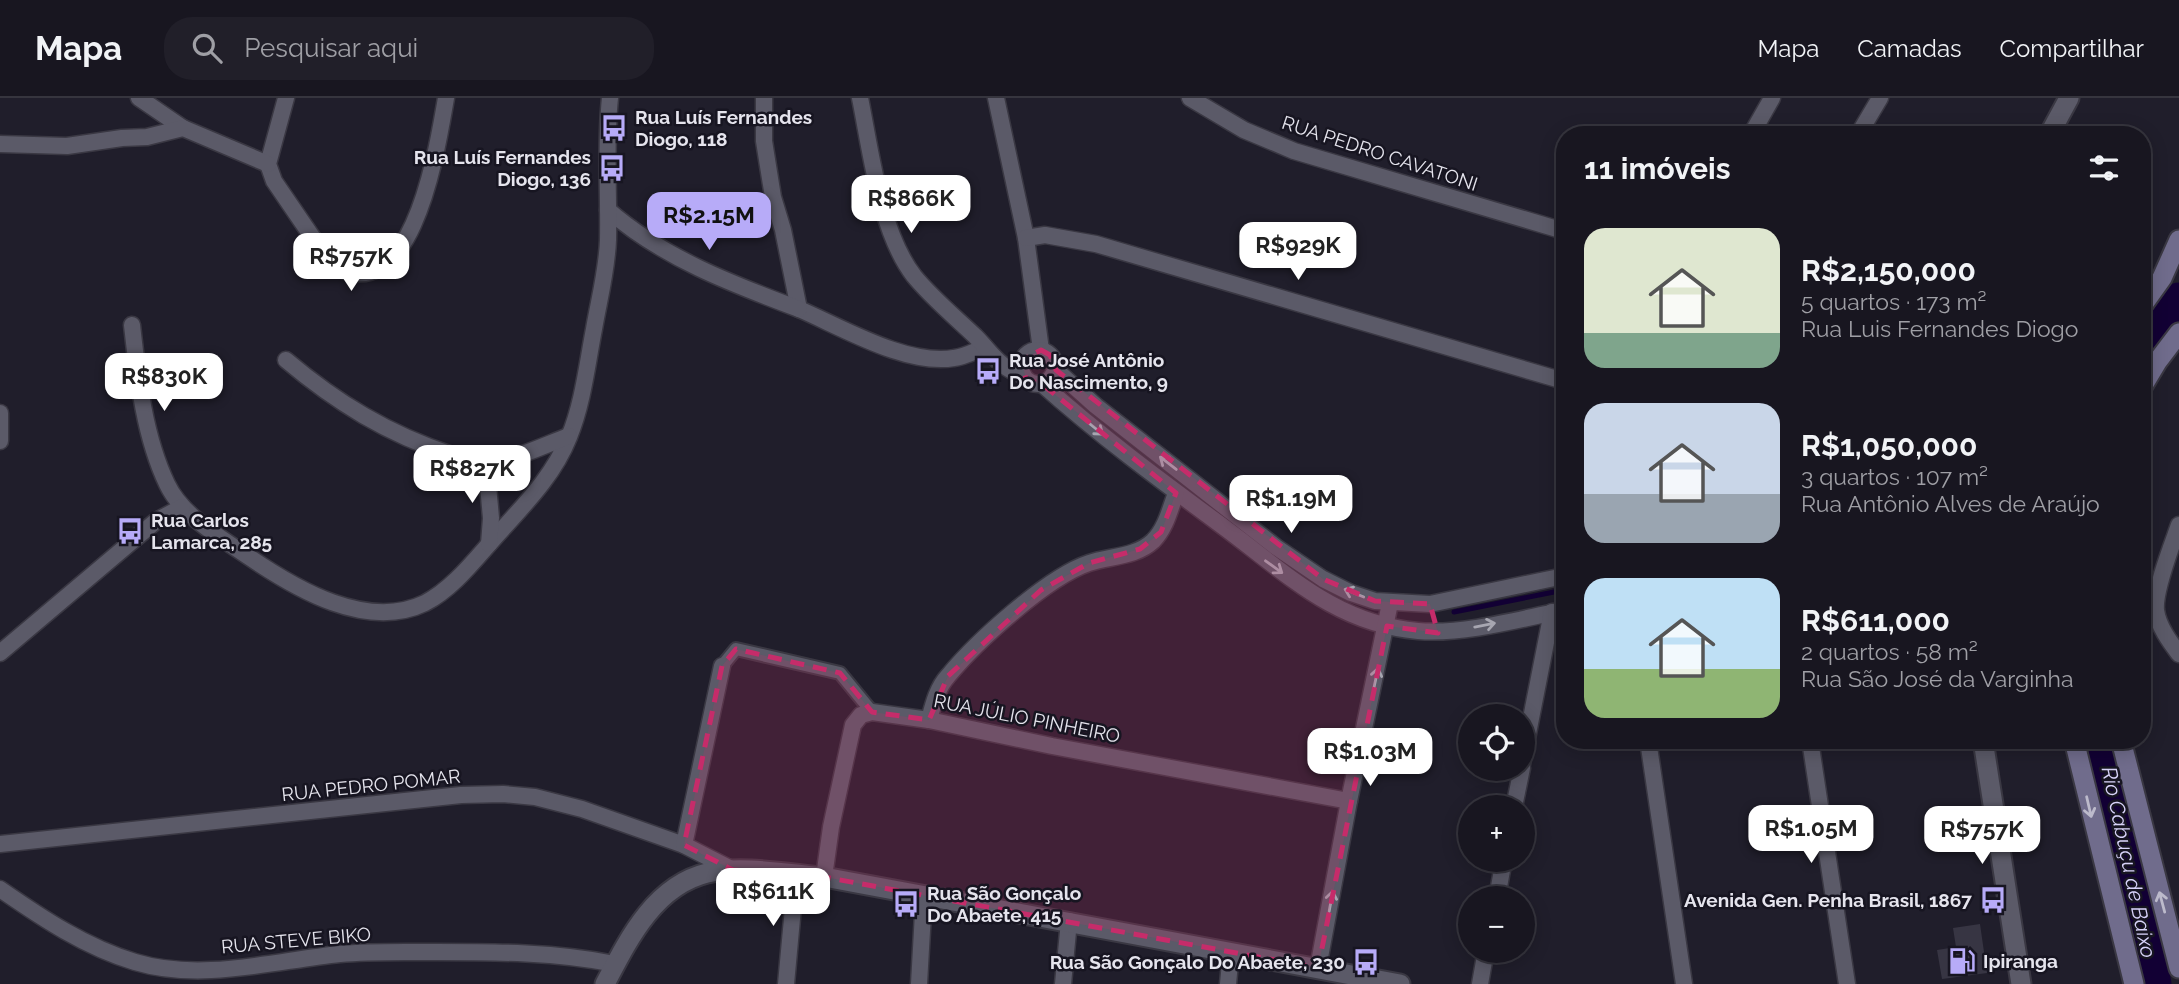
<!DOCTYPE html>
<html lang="pt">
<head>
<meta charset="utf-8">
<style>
  :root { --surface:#181620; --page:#211f29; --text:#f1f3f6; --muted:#9f9fa5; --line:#36353e; --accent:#b7abf8 }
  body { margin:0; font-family:Raleway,sans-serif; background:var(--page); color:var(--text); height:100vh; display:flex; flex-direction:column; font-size:26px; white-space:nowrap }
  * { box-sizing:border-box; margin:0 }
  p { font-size:23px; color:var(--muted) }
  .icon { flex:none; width:38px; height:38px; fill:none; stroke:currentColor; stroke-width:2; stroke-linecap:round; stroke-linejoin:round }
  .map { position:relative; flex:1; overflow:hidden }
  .side { position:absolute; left:1556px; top:28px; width:595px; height:623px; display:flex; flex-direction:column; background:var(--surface); border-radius:28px; box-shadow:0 4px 18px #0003,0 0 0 2px var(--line) }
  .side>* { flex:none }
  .buttons { position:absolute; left:1458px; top:606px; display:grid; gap:14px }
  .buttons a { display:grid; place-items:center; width:77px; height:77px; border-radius:50%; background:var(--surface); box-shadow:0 4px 18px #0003,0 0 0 2px var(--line); font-size:35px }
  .price { position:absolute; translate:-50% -60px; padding:0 16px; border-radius:14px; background:#fff; color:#222; font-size:23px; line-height:46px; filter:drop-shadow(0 2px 4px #0008) }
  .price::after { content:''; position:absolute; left:50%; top:42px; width:21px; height:16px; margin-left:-10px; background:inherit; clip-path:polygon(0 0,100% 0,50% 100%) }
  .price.current { background:var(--accent); color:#111 }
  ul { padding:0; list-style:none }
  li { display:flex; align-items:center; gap:21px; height:175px; padding:0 28px }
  li span { display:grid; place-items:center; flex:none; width:196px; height:140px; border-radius:21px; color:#555 }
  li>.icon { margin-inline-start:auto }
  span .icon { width:84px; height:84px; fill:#fffc; stroke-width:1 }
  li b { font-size:30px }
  h2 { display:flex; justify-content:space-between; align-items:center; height:84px; padding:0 28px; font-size:30px }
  header { display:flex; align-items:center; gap:42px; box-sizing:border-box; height:98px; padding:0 35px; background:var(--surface); border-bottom:2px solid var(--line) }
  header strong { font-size:33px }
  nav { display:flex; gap:38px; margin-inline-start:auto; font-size:24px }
  .search { width:490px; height:63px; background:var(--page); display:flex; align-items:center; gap:18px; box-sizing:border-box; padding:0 24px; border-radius:28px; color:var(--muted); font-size:26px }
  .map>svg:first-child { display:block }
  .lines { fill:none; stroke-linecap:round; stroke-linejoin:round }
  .stream { stroke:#120034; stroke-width:5 }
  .river { stroke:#120034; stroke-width:33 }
  .building { fill:#373543 }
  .pedestrian-casing { stroke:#3a3843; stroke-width:16 }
  .minor-casing { stroke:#3a3843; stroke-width:19 }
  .tertiary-casing { stroke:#3a3843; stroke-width:23 }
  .secondary-casing { stroke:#3a3843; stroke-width:23 }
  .pedestrian { stroke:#5b5a68; stroke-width:12 }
  .minor { stroke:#5b5a68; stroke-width:16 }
  .tertiary { stroke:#5b5a68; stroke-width:19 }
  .secondary { stroke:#706c8c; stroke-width:19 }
  .oneway { stroke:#a7a6b1 }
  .oneway2 { stroke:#bcbacb }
  .marked { fill:#c62c6a; fill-opacity:0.2; stroke:#c62c6a; stroke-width:5; stroke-dasharray:14 9; stroke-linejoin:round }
  .labels { text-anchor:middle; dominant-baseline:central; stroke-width:5; stroke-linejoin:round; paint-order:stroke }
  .poi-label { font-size:19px; font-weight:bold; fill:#e5e4ed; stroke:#171521; text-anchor:start }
  .street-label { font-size:19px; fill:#e5e4ed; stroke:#171521 }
  .water-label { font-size:21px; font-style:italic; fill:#d8d3f9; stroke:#171521 }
</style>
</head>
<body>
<header>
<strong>Mapa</strong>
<div class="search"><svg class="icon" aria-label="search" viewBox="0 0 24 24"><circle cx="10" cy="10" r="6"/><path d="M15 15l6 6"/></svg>Pesquisar aqui</div>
<nav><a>Mapa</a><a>Camadas</a><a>Compartilhar</a></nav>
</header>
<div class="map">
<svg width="2179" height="886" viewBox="0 0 2179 886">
  <rect width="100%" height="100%" fill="#201e2b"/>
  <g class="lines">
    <polyline class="stream" points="1454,514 1564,492"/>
    <g class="river">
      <polyline points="2142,258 2179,201"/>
      <polyline points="2103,642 2155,886"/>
    </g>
  </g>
  <polygon class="building" points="1980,826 1987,875 1942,881 1937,852 1956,849 1953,830"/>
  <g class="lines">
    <defs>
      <polyline id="pedestrian" points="722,568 736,551 840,575 872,614"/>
      <g id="minor">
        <polyline points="139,0 183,30"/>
        <path d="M286,0L268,66L274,83L330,165C412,218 437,51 446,0"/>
        <path d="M764,0V43L773,99L783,132L799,211C843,230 907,268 954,260C964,259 975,253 985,249"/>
        <path d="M860,0C871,54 880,134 914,178C932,200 954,218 975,238C991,254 1000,271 1023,277"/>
        <polyline points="996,0 1026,140 1041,252"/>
        <polyline points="1190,0 1244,32 1294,53 1564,133"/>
        <polyline points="1751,37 1772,0"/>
        <polyline points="1858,37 1880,0"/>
        <polyline points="0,46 67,48 122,40 147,39 183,30 268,66"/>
        <path d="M608,112C663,160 732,186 799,211"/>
        <polyline points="1026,140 1045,137 1096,146 1564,283"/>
        <path d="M132,227C138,280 144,338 167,386C182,418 220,439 249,459C296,491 367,533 425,505C454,490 476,460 498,436C525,406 554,377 569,339C583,305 587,267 594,231C599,202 607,172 608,142C609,94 605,48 610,0"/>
        <circle cx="1038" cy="269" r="17"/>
        <path d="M286,262C337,305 388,336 452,357C462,360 478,367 488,365C514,362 545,347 569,338"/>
        <polyline points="1056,272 1096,308 1276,449 1323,481 1351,495 1375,503 1430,506 1564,478"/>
        <path d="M1042,286C1099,337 1160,382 1221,427C1285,474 1335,526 1418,533C1462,537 1521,521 1564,512"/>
        <polyline points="0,315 0,343"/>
        <polyline points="486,366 491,420 489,446"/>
        <path d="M2179,427C2172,447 2154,492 2156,512C2158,528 2170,544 2179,556"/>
        <polyline points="0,555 156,423 182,409"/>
        <path d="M929,622C933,607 937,590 948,578C976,544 1047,479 1089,465C1110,458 1136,459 1153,443C1166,430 1170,411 1176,395"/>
        <polyline points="1648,642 1684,886"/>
        <polyline points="1810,642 1847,886"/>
        <polyline points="1522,666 1552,514"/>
        <polyline points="1514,709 1522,670"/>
        <polyline points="0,746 461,697 503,696 535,699 582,711 684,747 733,772"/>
        <polyline points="684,747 722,568"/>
        <polyline points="824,779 831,729 853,627 861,617 872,614 929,622 1052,648 1349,703"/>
        <path d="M0,791C42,820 85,849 135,864C201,884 273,863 340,856C372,853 404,854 436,854C496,854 556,854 615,866"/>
        <polyline points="1497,800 1504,761"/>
        <polyline points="1318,870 1349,703 1390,505"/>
        <polyline points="786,886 796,777"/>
        <polyline points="919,886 924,797"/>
        <polyline points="1063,886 1069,823"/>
        <polyline points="1228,886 1231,854"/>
        <polyline points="1480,886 1486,852"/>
      </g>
      <g id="tertiary">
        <polyline points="2049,37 2069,0"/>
        <polyline points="1983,642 2021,886"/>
        <path d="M605,886C628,842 654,788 707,775C741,767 789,776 824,779L1400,886"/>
      </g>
      <g id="secondary">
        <polyline points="2142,208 2162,180 2179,142"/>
        <polyline points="2142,289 2157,264 2179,235"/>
        <polyline points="2074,642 2134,886"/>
        <polyline points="2121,642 2179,870"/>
      </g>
    </defs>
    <use href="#pedestrian" class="pedestrian-casing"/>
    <use href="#minor" class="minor-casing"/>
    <use href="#tertiary" class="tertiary-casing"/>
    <use href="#secondary" class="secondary-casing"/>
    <use href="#pedestrian" class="pedestrian"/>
    <use href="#minor" class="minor"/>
    <use href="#tertiary" class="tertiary"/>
    <use href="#secondary" class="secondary"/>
  </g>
  <defs><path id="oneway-shaft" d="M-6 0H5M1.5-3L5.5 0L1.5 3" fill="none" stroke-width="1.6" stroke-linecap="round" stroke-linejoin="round" transform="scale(1.75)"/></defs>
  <g class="oneway">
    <use href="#oneway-shaft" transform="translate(1095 330) rotate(39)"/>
    <use href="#oneway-shaft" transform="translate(1168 365) rotate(-142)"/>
    <use href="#oneway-shaft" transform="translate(1274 469) rotate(36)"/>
    <use href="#oneway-shaft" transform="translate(1354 495) rotate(-158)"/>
    <use href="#oneway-shaft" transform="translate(1485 527) rotate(-11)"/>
    <use href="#oneway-shaft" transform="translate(1376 580) rotate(-78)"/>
    <use href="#oneway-shaft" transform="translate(1331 803) rotate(-80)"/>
  </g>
  <g class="oneway2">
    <use href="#oneway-shaft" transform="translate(2089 709) rotate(77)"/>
    <use href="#oneway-shaft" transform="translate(2162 804) rotate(-105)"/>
  </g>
  <path class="marked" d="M1041,252L1050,257L1056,272L1323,481L1375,503L1430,506L1438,535L1387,528L1318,870L824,779L733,772L684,747L722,568L736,551L840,575L872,614L929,622L948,578L1041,492L1089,465L1140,451L1161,434L1176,395L1042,286L1026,282L1022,262Z"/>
  <defs>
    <symbol id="bus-bare" viewBox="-9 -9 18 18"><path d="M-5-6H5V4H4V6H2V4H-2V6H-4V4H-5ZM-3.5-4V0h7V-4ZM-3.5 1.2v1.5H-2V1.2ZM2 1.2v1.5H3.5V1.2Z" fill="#b7abf8" stroke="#171521" stroke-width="2.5" paint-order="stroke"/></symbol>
    <symbol id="fuel-bare" viewBox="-9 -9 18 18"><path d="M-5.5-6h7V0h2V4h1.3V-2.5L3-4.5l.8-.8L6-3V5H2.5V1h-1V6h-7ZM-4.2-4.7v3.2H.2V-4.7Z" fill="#b7abf8" stroke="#171521" stroke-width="2.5" paint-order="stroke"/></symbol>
  </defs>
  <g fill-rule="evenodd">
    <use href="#bus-bare" x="595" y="11" width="38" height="38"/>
    <use href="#bus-bare" x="593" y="51" width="38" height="38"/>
    <use href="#bus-bare" x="969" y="254" width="38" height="38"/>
    <use href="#bus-bare" x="111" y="414" width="38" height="38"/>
    <use href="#bus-bare" x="1974" y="783" width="38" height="38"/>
    <use href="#bus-bare" x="887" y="787" width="38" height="38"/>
    <use href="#fuel-bare" x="1943" y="844" width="38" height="38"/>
    <use href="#bus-bare" x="1347" y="845" width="38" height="38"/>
  </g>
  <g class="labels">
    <g class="poi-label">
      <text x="635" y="19">Rua Luís Fernandes<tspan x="635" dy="22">Diogo, 118</tspan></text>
      <text x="591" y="59" text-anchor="end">Rua Luís Fernandes<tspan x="591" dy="22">Diogo, 136</tspan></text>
      <text x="1009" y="262">Rua José Antônio<tspan x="1009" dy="22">Do Nascimento, 9</tspan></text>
      <text x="151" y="422">Rua Carlos<tspan x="151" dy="22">Lamarca, 285</tspan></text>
      <text x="927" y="795">Rua São Gonçalo<tspan x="927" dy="22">Do Abaete, 415</tspan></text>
      <text x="1972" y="802" text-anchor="end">Avenida Gen. Penha Brasil, 1867</text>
      <text x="1983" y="863">Ipiranga</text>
      <text x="1345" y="864" text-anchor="end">Rua São Gonçalo Do Abaete, 230</text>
    </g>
    <g class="street-label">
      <text transform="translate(1380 55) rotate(18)">RUA PEDRO CAVATONI</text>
      <text transform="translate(1027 620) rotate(11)">RUA JÚLIO PINHEIRO</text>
      <text transform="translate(371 687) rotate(-6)">RUA PEDRO POMAR</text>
      <text transform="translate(296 842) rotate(-5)">RUA STEVE BIKO</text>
    </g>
    <g class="water-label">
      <text transform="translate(2129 764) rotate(78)">Rio Cabuçu de Baixo</text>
    </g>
  </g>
</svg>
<div class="buttons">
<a><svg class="icon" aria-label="locate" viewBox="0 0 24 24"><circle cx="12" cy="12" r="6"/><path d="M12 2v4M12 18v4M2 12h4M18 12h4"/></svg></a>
<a>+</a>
<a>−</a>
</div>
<b class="price" style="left:911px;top:137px">R$866K</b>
<b class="price current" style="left:709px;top:154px">R$2.15M</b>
<b class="price" style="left:1298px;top:184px">R$929K</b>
<b class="price" style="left:351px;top:195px">R$757K</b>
<b class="price" style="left:164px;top:315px">R$830K</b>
<b class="price" style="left:472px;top:407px">R$827K</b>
<b class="price" style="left:1291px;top:437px">R$1.19M</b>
<b class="price" style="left:1370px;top:690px">R$1.03M</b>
<b class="price" style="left:1811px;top:767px">R$1.05M</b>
<b class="price" style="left:1982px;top:768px">R$757K</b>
<b class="price" style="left:773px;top:830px">R$611K</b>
<section class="side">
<h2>11 imóveis<svg class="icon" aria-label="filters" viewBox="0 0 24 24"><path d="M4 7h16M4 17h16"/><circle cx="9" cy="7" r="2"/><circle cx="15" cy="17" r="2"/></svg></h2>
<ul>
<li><span style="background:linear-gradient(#dfe7d0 75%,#7fa58c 0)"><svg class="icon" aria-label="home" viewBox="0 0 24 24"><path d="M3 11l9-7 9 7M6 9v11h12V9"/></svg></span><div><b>R$2,150,000</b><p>5 quartos · 173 m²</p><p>Rua Luis Fernandes Diogo</p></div></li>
<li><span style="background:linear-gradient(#c9d6e8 65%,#9aa5b1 0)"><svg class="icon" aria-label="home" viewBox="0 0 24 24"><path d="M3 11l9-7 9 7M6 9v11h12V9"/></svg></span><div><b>R$1,050,000</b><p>3 quartos · 107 m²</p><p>Rua Antônio Alves de Araújo</p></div></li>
<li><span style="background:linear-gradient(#bfe0f5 65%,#8fb573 0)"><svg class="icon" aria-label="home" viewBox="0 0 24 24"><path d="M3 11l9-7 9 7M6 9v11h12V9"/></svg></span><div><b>R$611,000</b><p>2 quartos · 58 m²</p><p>Rua São José da Varginha</p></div></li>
</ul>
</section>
</div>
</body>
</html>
